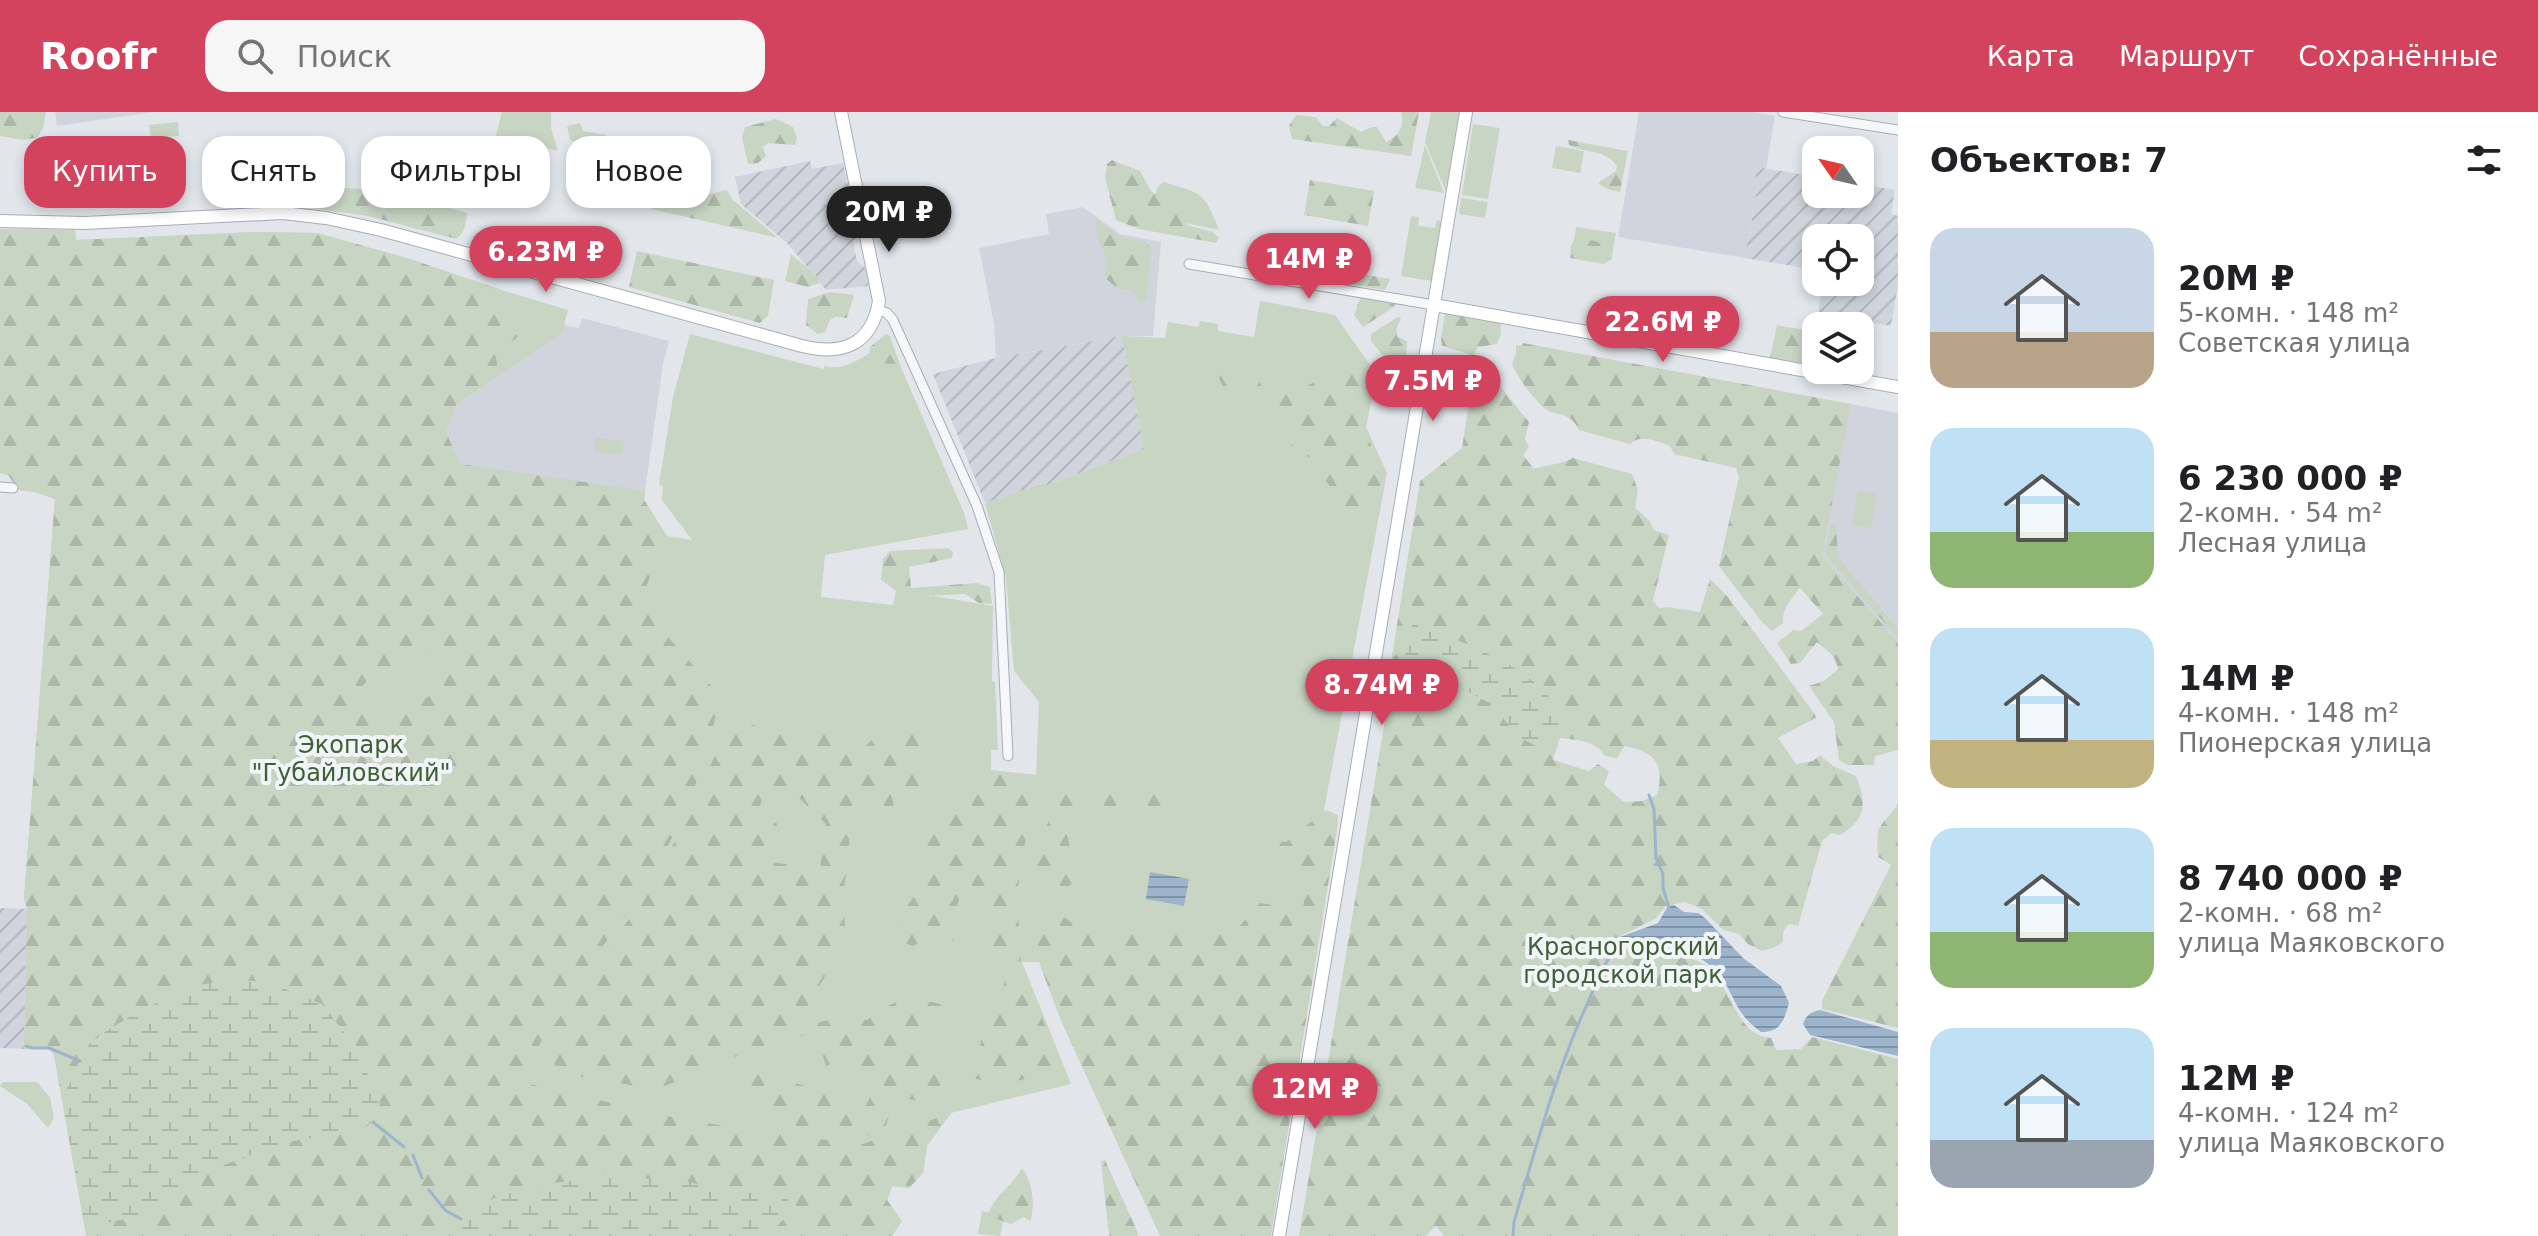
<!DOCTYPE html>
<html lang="ru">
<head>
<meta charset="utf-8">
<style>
  :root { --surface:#fff; --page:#f6f6f6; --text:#202124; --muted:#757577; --accent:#d4435d }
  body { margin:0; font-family:"DejaVu Sans",sans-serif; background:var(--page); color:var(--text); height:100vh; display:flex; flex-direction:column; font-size:30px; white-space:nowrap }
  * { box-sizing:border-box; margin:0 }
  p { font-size:26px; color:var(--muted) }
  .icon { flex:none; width:44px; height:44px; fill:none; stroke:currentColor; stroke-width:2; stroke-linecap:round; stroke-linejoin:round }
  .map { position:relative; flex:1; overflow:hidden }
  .details { display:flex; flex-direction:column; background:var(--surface); width:640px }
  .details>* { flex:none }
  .banner { position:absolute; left:24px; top:24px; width:760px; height:72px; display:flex; gap:16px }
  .needle { width:52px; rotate:304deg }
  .buttons { position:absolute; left:1802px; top:24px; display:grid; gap:16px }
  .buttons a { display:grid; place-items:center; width:72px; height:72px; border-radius:16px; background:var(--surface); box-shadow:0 4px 12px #0003; font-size:40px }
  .price { position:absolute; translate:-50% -68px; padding:0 18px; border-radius:28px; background:var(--accent); color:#fff; font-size:26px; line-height:52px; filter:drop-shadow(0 2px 4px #0008) }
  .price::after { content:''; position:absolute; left:50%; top:48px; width:24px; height:18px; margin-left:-12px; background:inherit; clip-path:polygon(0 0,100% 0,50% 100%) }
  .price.active { background:#222; color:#fff }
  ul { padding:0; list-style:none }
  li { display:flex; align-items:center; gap:24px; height:200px; padding:0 32px }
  li span { display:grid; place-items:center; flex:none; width:224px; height:160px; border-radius:24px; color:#555 }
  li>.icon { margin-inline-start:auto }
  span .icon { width:96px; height:96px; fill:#fffc; stroke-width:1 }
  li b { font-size:34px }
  h2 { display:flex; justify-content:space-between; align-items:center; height:96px; padding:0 32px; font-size:34px }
  .pill { padding:0 28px; border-radius:24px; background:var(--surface); box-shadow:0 4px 12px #0003; font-size:28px; line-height:72px }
  .pill.active { background:var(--accent); color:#fff }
  header { display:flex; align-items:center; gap:48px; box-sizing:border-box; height:112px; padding:0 40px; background:var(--accent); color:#fff }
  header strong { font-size:38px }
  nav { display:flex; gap:44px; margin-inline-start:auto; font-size:28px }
  .search { width:560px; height:72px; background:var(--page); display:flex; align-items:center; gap:20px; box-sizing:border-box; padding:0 28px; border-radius:24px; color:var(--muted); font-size:30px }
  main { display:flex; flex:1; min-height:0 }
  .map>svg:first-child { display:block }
  .built { fill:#d0d5dd }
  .industrial { fill:url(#industrial-furrows) }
  .green { fill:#c8d5c3 }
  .forest { fill:url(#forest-firs); fill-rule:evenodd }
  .wetland { fill:url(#wetland-marsh) }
  .water { fill:url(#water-rules) }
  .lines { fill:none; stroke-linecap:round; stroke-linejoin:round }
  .stream { stroke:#9cb5cc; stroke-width:3 }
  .street-casing { stroke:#a7adb6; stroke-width:11 }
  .secondary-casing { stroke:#a7adb6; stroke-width:14 }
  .street { stroke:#f5f7f9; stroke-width:9 }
  .secondary { stroke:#fff; stroke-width:12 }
  .labels { text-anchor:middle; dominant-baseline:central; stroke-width:8; stroke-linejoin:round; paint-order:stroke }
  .park-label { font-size:24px; fill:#3f6036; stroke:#f2f5f8 }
</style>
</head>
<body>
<header>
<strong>Roofr</strong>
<div class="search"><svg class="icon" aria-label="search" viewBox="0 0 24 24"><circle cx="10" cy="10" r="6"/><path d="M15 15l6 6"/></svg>Поиск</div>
<nav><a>Карта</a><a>Маршрут</a><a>Сохранённые</a></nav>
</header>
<main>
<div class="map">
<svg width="1898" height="1124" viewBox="0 0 1898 1124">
  <defs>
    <pattern id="industrial-furrows" width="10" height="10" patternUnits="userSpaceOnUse" patternTransform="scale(2)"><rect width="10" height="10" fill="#d0d5dd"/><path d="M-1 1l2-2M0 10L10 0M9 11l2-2" fill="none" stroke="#b3b7bf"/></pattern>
    <pattern id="forest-firs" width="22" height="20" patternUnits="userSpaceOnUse" patternTransform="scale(2)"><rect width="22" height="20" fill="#c8d5c3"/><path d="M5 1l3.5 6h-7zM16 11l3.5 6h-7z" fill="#acb7a9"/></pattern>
    <pattern id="wetland-marsh" width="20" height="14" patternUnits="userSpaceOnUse" patternTransform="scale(2)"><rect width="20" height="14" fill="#c8d5c3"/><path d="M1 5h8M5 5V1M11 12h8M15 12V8" fill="none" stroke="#acb7a9"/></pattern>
    <pattern id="water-rules" width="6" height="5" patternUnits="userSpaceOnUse" patternTransform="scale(2)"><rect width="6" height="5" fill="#9cb5cc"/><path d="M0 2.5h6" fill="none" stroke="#7f94a7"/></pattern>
  </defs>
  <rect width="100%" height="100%" fill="#e2e6eb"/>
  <g class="built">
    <polygon points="55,0 154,0 57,14"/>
    <polygon points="1639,0 1753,0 1775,4 1766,57 1757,56 1755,69 1758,70 1745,146 1618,125"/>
    <polygon points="1083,95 1120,122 1161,130 1153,224 1122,224 996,246 994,212 979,136 1049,122 1046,102"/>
    <polygon points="582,206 669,229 663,252 645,379 460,353 446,320 456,293 561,221 564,213 579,216"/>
    <polygon points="1851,292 1898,301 1898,530 1821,444"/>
  </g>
  <g class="industrial">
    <polygon points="810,49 812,57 843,51 859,124 853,129 855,140 857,149 866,157 868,174 826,178 788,132 741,92 735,65"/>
    <polygon points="1757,55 1816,65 1816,82 1860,82 1860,72 1895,78 1891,102 1898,104 1898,172 1891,214 1818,202 1823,170 1860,170 1860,126 1816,126 1816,158 1745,146 1758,71 1755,70"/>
    <polygon points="1122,224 1144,337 1045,374 1044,371 985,391 933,262 996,246"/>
    <polygon points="0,796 27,797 24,937 0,936"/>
  </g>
  <g class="green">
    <polygon points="502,0 551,0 551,16 558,39 496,24"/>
    <polygon points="1431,0 1459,0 1446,80 1425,30"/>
    <polygon points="178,10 179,24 151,26 149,13"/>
    <polygon points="580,11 583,19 606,23 611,42 570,28 567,14"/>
    <polygon points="1473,12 1500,16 1488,87 1462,83"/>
    <polygon points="1425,33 1444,81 1415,76"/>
    <polygon points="1556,34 1584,39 1580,61 1552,56"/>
    <path d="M1163,70C1201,81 1205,80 1219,118L1171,108L1154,91L1157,76Z"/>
    <polygon points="1461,86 1488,90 1485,106 1459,102"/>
    <polygon points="1411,104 1419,105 1418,114 1435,116 1437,108 1441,109 1432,169 1401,164"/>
    <polygon points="1576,115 1616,121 1612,143 1573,137"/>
    <path d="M0,117L75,118L76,128L255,120L317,121L410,147L452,163L568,198L562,221L456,293L446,320L460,352L645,379L644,388L667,424L692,428L662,388L663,375L659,372L673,285L690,222L823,257L825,254C849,261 869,238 890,230L964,401L968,417L825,443L821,485L893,493L896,478L993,494L992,569L995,570L998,638H991V658L1036,663L1039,590L1014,559L1006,467L985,391L1044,371L1045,374L1144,337L1122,224L1165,226L1168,210L1198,215L1200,209L1218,212V219L1254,225L1260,189L1335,203L1377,263L1366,315L1387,361L1289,885L1039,850H1022L1071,972L951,1001L927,1034L923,1061L909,1076L892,1074L887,1088L902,1109L892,1124H86L54,943L50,937H24L27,797L24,786L55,387L35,380L19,378L8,363L0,361Z"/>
    <polygon points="595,326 624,329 622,343 594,340"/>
    <polygon points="1858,379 1877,382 1871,416 1852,413"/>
    <polygon points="3,970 37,970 50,985 54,1006 48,1016 27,992 0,974"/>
    <polygon points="982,1099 1004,1104 1000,1124 978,1122"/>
  </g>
  <g class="forest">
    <polygon points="0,0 46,0 43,16 37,26 22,28 0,24"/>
    <path d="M1401,0H1419L1411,44L1292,27L1289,14L1296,3L1316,5L1323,14H1329L1337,6L1361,20L1372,15H1377L1386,30C1399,24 1405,14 1401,0Z"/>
    <polygon points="776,7 793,15 797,26 795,33 768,31 763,35 766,44 758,51 748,52 742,26 745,15"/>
    <path d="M1568,28L1628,39L1620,80L1607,77L1598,71L1616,59L1617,54C1604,36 1585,42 1569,33Z"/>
    <polygon points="1112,48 1140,59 1151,79 1172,93 1187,113 1213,120 1219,126 1216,131 1139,117 1116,108 1105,66 1107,52"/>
    <polygon points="1310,68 1374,79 1368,114 1304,103"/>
    <path d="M317,73L389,80L467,101C466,112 465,121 456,127L368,104L317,97L310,92L311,83Z"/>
    <path d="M727,78L733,88L778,126L651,97L648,91L649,87L666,82C682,96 707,81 727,78Z"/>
    <polygon points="1095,106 1119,124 1146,130 1151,137 1146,188 1139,191 1136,183 1129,177 1120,178 1106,167 1106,144 1098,129"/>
    <path d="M0,117L75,118L76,128L255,120L317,121L410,147L502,178L500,200L527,217L496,243L498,264L456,293L446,320L460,352L645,379L644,388L667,424L639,492L719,583C710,653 674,731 635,790C601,842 534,908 530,972L672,1005L760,1020L863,1032L951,1001L927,1034L923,1061L909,1076L892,1074L887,1088L902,1109L892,1124H768L785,1105L787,1087L692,1071L606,1063L521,1077L475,1097L461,1107L452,1124H86L84,1110L106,1111L142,1103L212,1057L288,1030L359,1017L373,1010L73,962L67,978L61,982L54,943L50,937H24L27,797L24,786L55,387L35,380L19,378L8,363L0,361ZM418,542L429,543L433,546L436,558V569L431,583L382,613L371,614L355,582L366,570Z"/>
    <polygon points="1576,124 1598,130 1611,129 1612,147 1604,152 1570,146 1571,134"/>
    <polygon points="1264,136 1332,147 1331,156 1390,167 1385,178 1261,157"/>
    <polygon points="637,139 774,168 768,204 760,211 629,175"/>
    <polygon points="791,142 818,165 819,171 808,175 785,169"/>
    <polygon points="830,180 854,183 847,206 835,205 830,208 825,220 818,222 806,213 808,187"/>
    <polygon points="1360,186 1395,192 1394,195 1363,215 1354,203"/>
    <polygon points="1445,201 1500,210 1501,222 1497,232 1478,235 1472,245 1468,245 1469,242 1442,234 1441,227"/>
    <polygon points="1398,205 1401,206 1396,218 1398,225 1407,229 1406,244 1384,245 1371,229 1371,222"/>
    <polygon points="1777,213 1816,220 1816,254 1770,246"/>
    <polygon points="886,222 890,224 900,252 872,251 869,243 870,235"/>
    <path d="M1523,231L1851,292L1822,444L1898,530V638L1875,644L1874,653H1847L1839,648L1834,610L1809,574L1824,569L1838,557C1835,542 1828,540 1817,530L1800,551L1791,552L1777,531L1793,518L1801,519L1823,502L1800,476C1792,486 1781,498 1783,511L1772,519L1761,509L1719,454L1739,365L1736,356L1674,342L1670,334C1658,330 1641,321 1630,332L1579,318C1569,297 1555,306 1543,295C1531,284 1518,266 1512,252L1516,241V233L1522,234Z"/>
    <path d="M1358,244L1367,256L1370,269L1359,283L1361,295L1358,308L1385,360C1383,368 1381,380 1375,386C1369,391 1363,389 1357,396L1345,394L1339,396L1329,390V373L1317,359L1314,348L1304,342L1294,349L1286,346L1293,329L1289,318V300C1274,292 1260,293 1246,281L1234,284L1224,277L1219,266L1222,261H1234L1251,256L1263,276H1269L1279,283L1302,277L1328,262C1342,264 1351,254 1358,244Z"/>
    <path d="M1499,273L1529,310L1525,327L1529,335L1523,343L1534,357C1548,352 1560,353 1573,346L1632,362L1638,378L1635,396L1649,408L1654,418L1669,423L1653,489L1659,496L1668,495L1700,500L1710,467L1728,485L1817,605L1778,626L1796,652L1813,649L1820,643L1833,654L1856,664C1866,689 1868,707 1840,723L1831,721L1822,729L1798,814L1789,812L1783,820V830L1773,836L1762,839L1748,832L1739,822L1723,818L1702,797L1685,790L1666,794L1655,807L1620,824L1622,835C1654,847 1690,833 1715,863C1733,884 1739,924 1771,926L1776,938L1801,937L1812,925L1898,947V1124H1444L1436,1114L1426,1124H1299L1387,596L1385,588L1420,369L1462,336L1469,291L1478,293L1483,290L1487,278ZM1560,626C1577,628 1595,628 1605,644L1617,646L1625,634C1656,640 1665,653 1657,683L1642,689L1624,690L1604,673L1609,659L1598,652L1589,659L1553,648Z"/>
    <polygon points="1831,411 1836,414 1838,445 1898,517 1898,526 1825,443"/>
    <polygon points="948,436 953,440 952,446 909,455 911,476 976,471 990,475 992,492 979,491 965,482 926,484 898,480 881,468 883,447 890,439"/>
    <path d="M725,604L759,615L819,619L834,624L843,634L844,642L849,632L865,635L875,624H885L896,619L945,626L937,641L917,649L914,663C928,678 954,671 969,683L1003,660L1036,663L1017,780L1021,850L991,836L989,784L968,781L960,785L954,802L953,829L929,826L913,834L904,831L894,818L901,803L919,777L926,773L929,765V740L922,735L899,733L874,693L850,717L848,751L842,787L846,822L823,868L808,890C809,900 811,905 820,910L843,905L867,908C902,882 906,886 947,893L945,909L925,926L927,943L945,958L949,965L938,979L939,995L931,999L923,996L918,989L894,984L886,988L884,996L889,1002C886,1033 853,1022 832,1019C818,1017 802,1017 787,1016L774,994L765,989L762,981H747L730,965L740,954L815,977L833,986L852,1005C868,997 871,986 872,968L842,949L826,954L816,921C798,922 783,933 770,943L749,938L717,954L651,979L626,972L600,970L567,961L546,947L552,916L636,797L679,722L717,639ZM926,680L938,683C947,702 942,709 929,724L897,711L892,685L900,681ZM779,684L800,687L826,712L820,757L771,750L777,711L758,708L761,689L778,691Z"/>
    <path d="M1095,669C1104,671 1113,673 1121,675C1140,678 1157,674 1172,687V698L1166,710C1154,711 1144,705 1134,698L1113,701C1100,692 1096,684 1095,669Z"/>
    <path d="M1072,678L1077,680L1080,691C1071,709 1062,724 1074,742L1071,756L1073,771L1057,782L1039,778L1032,769L1039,733L1049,708L1066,680Z"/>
    <path d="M1898,692V916L1822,897V889L1891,753L1878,745C1876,708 1879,719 1898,692Z"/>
    <path d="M1326,698L1338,703L1337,718L1271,1124H1160L1061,909L1039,850L1035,797L1056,799L1075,813L1083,811L1175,823C1193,819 1226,827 1239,815C1246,808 1252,798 1260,791L1281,794L1295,800L1303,796L1306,774L1299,753L1270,748L1250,726L1286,730Z"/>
    <polygon points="1023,859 1063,957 1002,973 972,966 965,950 979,943 982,921 975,906 975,898 1004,889 1004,868 1013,860"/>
    <polygon points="1105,1048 1138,1121 1137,1124 1109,1124 1101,1049"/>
    <path d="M1022,1056C1032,1069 1036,1093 1030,1109L1024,1105L1011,1112L992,1105L989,1100C998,1079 1011,1076 1022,1056Z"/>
  </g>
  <g class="wetland">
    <path d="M1413,510C1461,530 1545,557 1564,609L1552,629L1540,636L1513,622L1497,595L1465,578L1405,556L1406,532Z"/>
    <path d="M265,869L322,892L357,937L380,992L373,1010L359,1017L288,1030L212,1057L142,1103L106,1111L84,1110L61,982C74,974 77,946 88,934C107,913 187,873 215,870C231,868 249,869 265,869Z"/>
    <path d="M606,1063L692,1071L788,1087L785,1105L768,1124H452C454,1119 457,1112 461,1107C486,1078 569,1069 606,1063Z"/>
  </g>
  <g class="water">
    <polygon points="1150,760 1189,767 1184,794 1146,787"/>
    <path d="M1674,793L1684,800L1698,801L1705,806L1743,846L1781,874L1789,891C1784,908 1781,920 1761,920C1735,901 1737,888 1721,865C1697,834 1660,832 1624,832L1620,829V825L1658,811L1668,794Z"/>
    <path d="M1820,898L1898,920V944L1810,923L1803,912C1806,903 1811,900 1820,898Z"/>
  </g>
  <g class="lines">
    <g class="stream">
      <polyline points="1649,683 1654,697 1656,746 1663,762 1663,776 1669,796"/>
      <polyline points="26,934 32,936"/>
      <polyline points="34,936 49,936 80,949"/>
      <polyline points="373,1010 404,1035"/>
      <polyline points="413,1043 422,1066"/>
      <polyline points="429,1078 446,1099 461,1107"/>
      <path d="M1513,1124L1514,1110C1536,1035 1556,959 1589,888C1598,868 1606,846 1621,829"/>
    </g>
    <defs>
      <g id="street">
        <polyline points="1783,0 1898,18"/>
        <polyline points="1189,152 1434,193"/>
        <polyline points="878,198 887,201 893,208 977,394 999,460 1008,644"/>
        <polyline points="0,375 13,376"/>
      </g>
      <g id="secondary">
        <path d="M0,109L85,111L283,101L326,106L381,118L802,234C842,244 872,233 879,189L841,0"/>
        <polyline points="1434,193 1898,275"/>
        <polyline points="1279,1124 1466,0"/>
      </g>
    </defs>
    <use href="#street" class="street-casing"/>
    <use href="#secondary" class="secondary-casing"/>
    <use href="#street" class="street"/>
    <use href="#secondary" class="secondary"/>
  </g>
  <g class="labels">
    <g class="park-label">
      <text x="351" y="633">Экопарк<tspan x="351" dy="28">"Губайловский"</tspan></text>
      <text x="1623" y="835">Красногорский<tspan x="1623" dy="28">городской парк</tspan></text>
    </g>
  </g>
</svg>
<div class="buttons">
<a><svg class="needle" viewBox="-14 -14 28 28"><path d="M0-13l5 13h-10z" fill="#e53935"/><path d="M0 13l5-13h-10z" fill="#757577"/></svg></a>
<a><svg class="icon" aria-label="locate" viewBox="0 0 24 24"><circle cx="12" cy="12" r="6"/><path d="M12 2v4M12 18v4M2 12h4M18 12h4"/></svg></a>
<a><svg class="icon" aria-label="layers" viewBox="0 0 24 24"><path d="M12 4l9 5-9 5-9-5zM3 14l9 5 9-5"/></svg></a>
</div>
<b class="price active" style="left:889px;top:142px">20M ₽</b>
<b class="price" style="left:546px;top:182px">6.23M ₽</b>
<b class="price" style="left:1309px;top:189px">14M ₽</b>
<b class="price" style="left:1663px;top:252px">22.6M ₽</b>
<b class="price" style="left:1433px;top:311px">7.5M ₽</b>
<b class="price" style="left:1382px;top:615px">8.74M ₽</b>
<b class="price" style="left:1315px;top:1019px">12M ₽</b>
<div class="banner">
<a class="pill active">Купить</a>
<a class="pill">Снять</a>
<a class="pill">Фильтры</a>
<a class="pill">Новое</a>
</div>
</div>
<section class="details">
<h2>Объектов: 7<svg class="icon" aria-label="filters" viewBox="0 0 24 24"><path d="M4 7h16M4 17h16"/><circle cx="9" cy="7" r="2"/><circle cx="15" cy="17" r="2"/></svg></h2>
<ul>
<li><span style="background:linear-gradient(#c9d6e8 65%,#b9a48a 0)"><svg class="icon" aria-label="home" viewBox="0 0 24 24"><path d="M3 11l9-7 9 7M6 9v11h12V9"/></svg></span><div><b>20M ₽</b><p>5-комн. · 148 m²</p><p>Советская улица</p></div></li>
<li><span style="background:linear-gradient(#bfe0f5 65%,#8fb573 0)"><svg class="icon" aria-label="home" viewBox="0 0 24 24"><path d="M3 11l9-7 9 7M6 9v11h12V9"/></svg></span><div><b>6 230 000 ₽</b><p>2-комн. · 54 m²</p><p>Лесная улица</p></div></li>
<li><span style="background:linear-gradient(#bfe0f5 70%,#c2b280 0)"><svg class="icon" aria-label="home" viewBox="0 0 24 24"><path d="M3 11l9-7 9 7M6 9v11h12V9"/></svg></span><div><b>14M ₽</b><p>4-комн. · 148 m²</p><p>Пионерская улица</p></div></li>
<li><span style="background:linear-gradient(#bfe0f5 65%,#8fb573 0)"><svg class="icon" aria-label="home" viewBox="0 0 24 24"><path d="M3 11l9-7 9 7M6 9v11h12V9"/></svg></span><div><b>8 740 000 ₽</b><p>2-комн. · 68 m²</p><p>улица Маяковского</p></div></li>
<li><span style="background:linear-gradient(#bfe0f5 70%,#9aa5b1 0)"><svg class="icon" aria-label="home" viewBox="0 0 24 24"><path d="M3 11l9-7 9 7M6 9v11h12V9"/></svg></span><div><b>12M ₽</b><p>4-комн. · 124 m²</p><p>улица Маяковского</p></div></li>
</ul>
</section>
</main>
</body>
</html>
